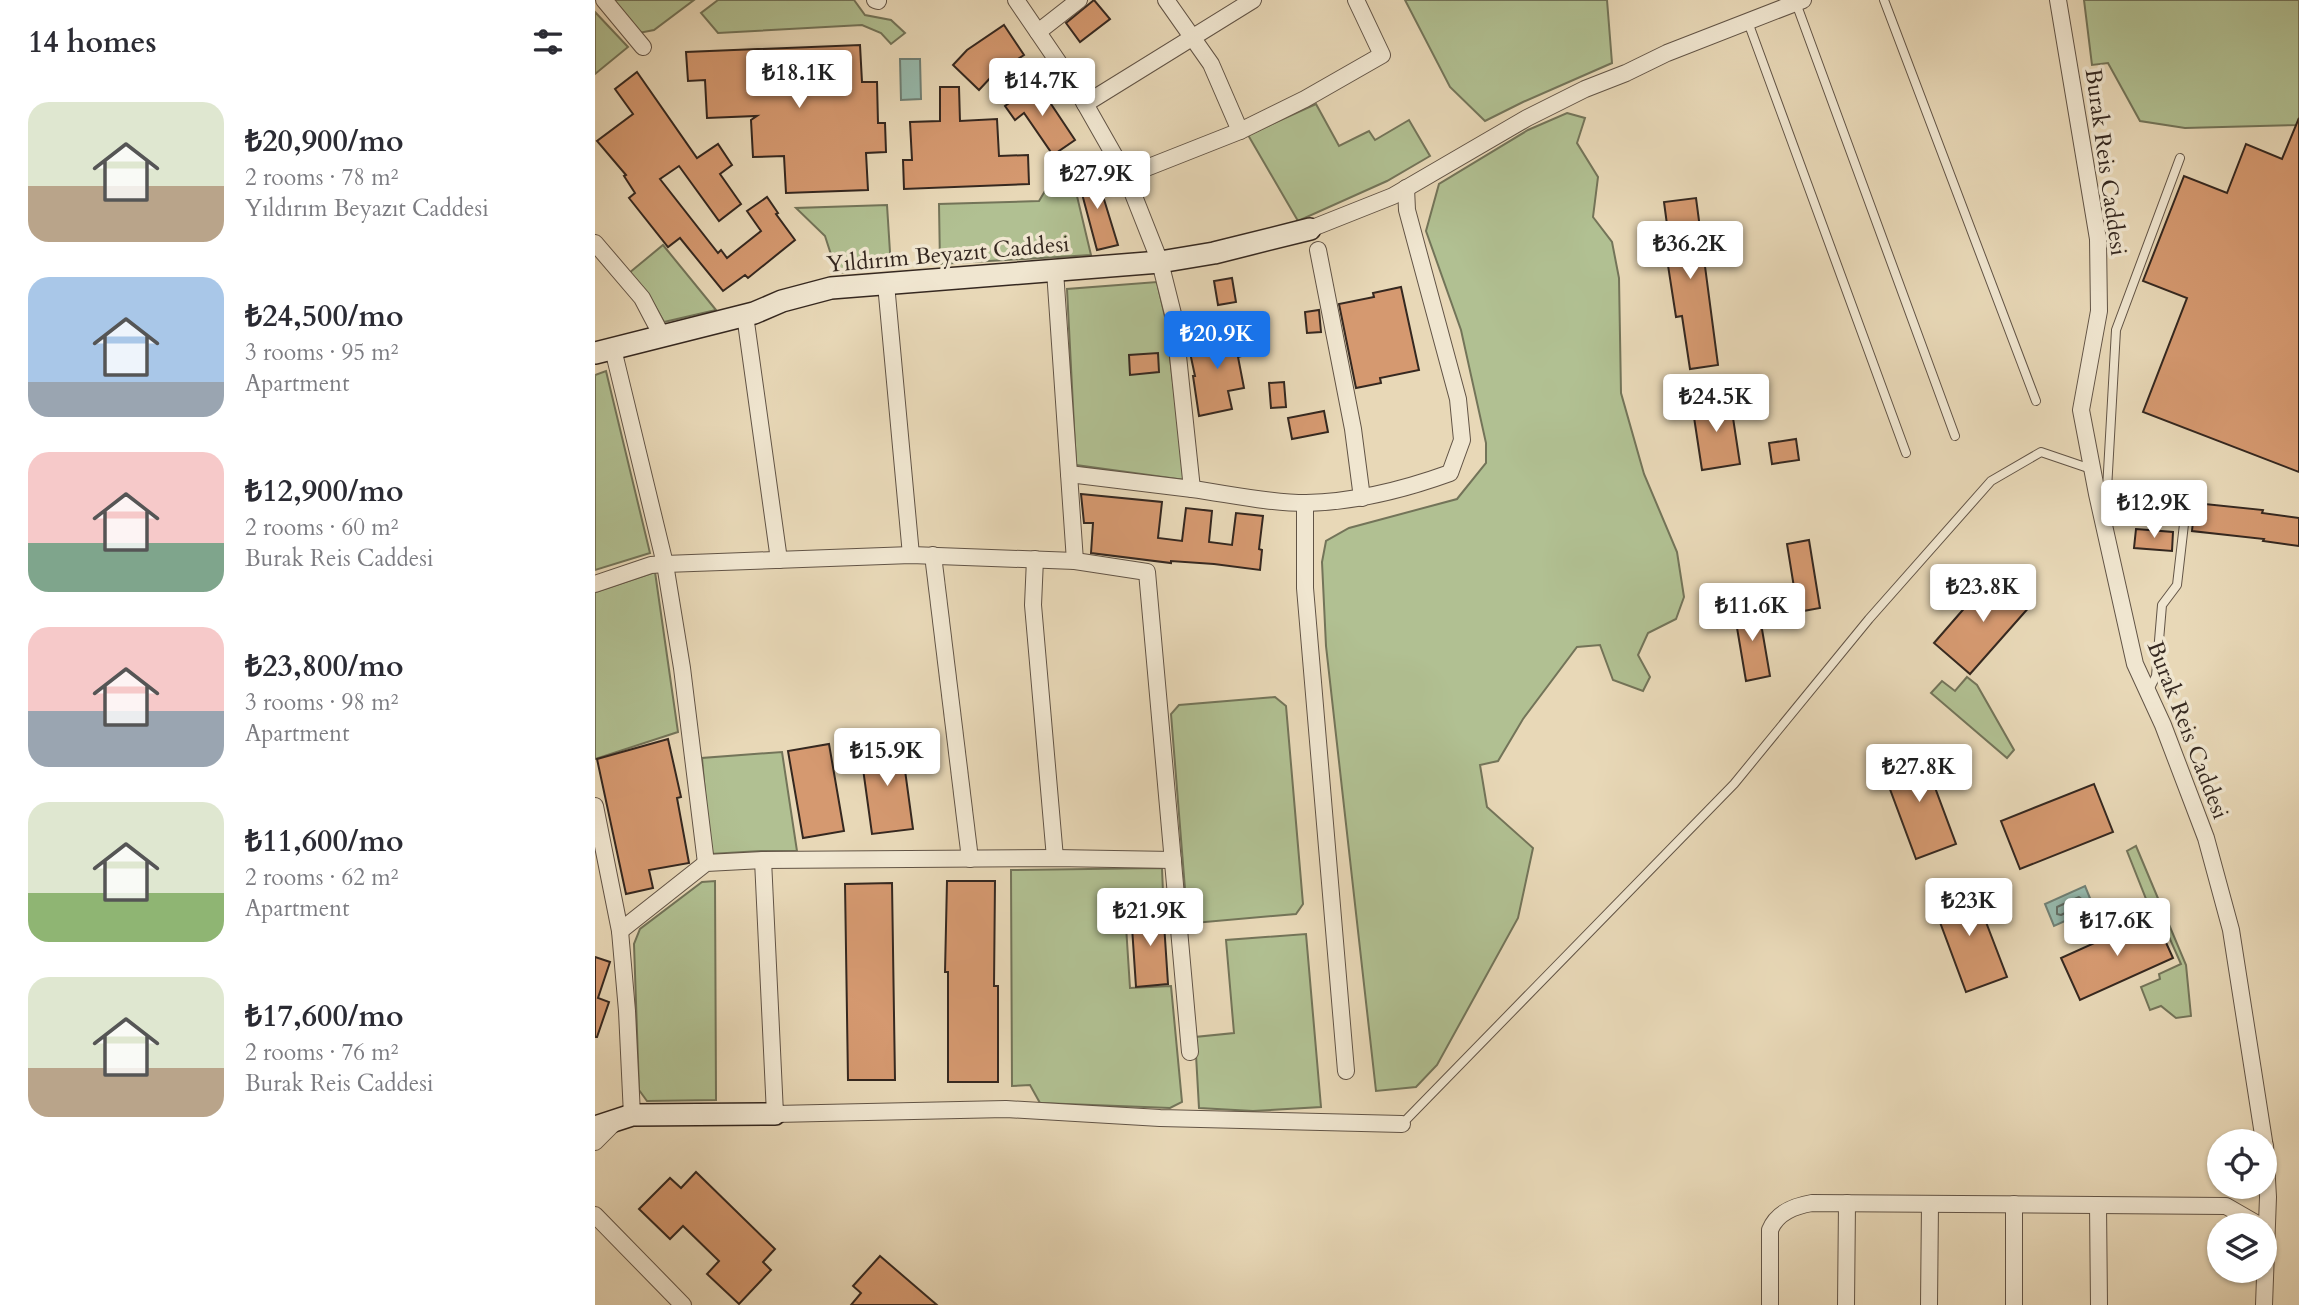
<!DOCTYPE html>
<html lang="en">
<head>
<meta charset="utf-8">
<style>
  :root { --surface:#fff; --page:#f2f2f3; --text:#2b2b33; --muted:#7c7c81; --accent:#1a73e8 }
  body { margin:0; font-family:Cardo,serif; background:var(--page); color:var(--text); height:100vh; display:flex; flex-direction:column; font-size:26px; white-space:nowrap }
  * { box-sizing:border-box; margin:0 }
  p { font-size:23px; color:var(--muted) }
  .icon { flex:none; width:38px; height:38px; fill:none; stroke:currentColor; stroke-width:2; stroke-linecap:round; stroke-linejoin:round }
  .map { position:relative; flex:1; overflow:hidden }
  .side { display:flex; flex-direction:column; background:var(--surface); width:595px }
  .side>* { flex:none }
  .tools { position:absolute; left:1612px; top:1129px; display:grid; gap:14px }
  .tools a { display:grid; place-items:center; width:70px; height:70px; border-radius:50%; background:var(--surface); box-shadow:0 2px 5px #0004; font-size:35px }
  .price { position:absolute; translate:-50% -60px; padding:0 16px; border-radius:7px; background:#fff; color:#222; font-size:23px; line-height:46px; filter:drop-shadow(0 2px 4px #0008) }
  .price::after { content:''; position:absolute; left:50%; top:42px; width:21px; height:16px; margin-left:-10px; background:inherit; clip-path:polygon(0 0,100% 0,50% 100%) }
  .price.current { background:var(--accent); color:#fff }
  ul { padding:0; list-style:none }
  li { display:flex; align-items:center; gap:21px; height:175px; padding:0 28px }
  li span { display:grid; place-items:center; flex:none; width:196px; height:140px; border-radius:21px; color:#555 }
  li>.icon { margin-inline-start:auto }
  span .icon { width:84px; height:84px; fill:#fffc; stroke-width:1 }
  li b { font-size:30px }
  h2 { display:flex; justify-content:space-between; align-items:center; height:84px; padding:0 28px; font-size:30px }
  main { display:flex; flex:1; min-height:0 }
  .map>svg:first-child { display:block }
  .green { fill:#b1c092; stroke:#737459; stroke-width:2 }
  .water { fill:#97baad; stroke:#708075; stroke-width:2 }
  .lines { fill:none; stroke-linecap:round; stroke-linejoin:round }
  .shore { stroke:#667166; stroke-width:2 }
  .building { fill:#d59970; stroke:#352820; stroke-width:2 }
  .lane-casing { stroke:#625446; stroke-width:10 }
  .street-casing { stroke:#625446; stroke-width:18 }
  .secondary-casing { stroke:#352820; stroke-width:24 }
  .lane { stroke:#f0e6d0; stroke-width:8 }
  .street { stroke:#f0e6d0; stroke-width:16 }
  .secondary { stroke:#f0e6d0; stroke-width:21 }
  .labels { text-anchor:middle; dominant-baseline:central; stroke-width:7; stroke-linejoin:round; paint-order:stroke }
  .street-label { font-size:23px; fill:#352820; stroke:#f0e6d0 }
</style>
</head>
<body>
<main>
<section class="side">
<h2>14 homes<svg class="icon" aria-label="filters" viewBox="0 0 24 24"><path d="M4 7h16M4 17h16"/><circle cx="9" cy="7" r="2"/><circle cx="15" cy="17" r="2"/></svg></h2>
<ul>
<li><span style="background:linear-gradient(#dfe7d0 60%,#b9a48a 0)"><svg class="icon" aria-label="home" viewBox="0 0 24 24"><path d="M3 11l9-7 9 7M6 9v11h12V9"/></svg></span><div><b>₺20,900/mo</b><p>2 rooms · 78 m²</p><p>Yıldırım Beyazıt Caddesi</p></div></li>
<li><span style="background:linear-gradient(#a9c7e8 75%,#9aa5b1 0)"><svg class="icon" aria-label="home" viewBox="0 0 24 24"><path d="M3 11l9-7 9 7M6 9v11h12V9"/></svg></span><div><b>₺24,500/mo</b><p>3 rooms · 95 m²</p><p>Apartment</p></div></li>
<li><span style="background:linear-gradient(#f6c9c9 65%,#7fa58c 0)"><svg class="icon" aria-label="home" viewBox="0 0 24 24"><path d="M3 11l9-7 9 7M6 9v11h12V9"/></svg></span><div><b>₺12,900/mo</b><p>2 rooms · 60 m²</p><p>Burak Reis Caddesi</p></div></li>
<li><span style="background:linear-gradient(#f6c9c9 60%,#9aa5b1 0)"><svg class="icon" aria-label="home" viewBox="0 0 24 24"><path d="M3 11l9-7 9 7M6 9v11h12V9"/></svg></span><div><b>₺23,800/mo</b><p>3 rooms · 98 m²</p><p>Apartment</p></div></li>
<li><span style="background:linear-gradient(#dfe7d0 65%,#8fb573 0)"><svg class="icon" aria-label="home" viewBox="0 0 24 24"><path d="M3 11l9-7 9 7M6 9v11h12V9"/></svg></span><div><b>₺11,600/mo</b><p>2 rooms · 62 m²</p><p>Apartment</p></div></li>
<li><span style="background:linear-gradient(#dfe7d0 65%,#b9a48a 0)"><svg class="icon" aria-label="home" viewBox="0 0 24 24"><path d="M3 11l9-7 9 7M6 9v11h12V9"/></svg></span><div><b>₺17,600/mo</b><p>2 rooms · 76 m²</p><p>Burak Reis Caddesi</p></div></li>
</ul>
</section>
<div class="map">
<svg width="1704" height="1305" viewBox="0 0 1704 1305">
  <rect width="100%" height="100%" fill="#e8d8b7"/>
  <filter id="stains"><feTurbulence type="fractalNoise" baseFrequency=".00286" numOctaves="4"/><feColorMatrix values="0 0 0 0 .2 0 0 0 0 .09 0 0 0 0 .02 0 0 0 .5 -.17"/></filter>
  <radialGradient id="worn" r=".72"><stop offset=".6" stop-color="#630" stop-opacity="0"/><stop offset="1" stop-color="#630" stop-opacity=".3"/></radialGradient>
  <g class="green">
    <polygon points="18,0 99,0 59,30 44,33"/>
    <polygon points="123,0 259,0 270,15 296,20 310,33 296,44 286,33 267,25 123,33 106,13"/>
    <polygon points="810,0 1012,0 1017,63 928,102 890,121 855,87"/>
    <polygon points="1489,0 1704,0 1704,125 1590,128 1545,121 1513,63 1497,65"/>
    <polygon points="0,12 33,47 0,74"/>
    <polygon points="721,104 744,146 774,131 780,140 814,120 835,156 792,181 703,221 653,135"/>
    <polygon points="972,113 990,118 982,143 1003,177 998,217 1017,242 1024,278 1026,393 1049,474 1082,552 1089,597 1081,619 1053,633 1043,655 1055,677 1048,691 1018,680 1005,645 982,647 928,719 903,761 885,765 892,807 938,848 923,918 842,1065 821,1087 781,1091 731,646 727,562 731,541 754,528 862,499 891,463 891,443 866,330 831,231 844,184 933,130"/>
    <polygon points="465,166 477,175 496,255 345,264 344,204 444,201"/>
    <polygon points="292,205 296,268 242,273 230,236 201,208"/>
    <polygon points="68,245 121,310 69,322 52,292 34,273"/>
    <polygon points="562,282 570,317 590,480 481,465 472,289"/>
    <polygon points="11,371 55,553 0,570 0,375"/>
    <polygon points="60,572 83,732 0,759 0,592"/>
    <polygon points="1372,677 1382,685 1419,750 1412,758 1336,693 1347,681 1360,691"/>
    <polygon points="680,697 691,706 708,904 701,914 599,923 592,914 576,714 584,705"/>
    <polygon points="187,752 202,851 166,851 115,854 107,758"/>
    <polygon points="1541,846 1591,965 1596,1016 1581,1018 1566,1006 1555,1010 1546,987 1565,979 1564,974 1586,964 1564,914 1539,924 1534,912 1553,904 1532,851"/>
    <polygon points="567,868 568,893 529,895 535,988 576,986 587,1102 575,1108 445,1103 435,1085 417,1086 416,870"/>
    <polygon points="120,881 121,1100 52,1101 44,1090 39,944 45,929 107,882"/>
    <polygon points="711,934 726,1107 658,1111 604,1108 600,1037 639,1033 631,940"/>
  </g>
  <g class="water">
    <polygon points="305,59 325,59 326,99 306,100"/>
    <polygon points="1490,886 1499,908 1459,926 1450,904"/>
  </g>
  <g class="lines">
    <polygon class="shore" points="1484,897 1489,901 1487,905 1466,915 1462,914 1462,907"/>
  </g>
  <g class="building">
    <polygon points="499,0 515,19 485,42 471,23"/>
    <polygon points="409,25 429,55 397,76 384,90 358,65 372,50"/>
    <polygon points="265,45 267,82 282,82 283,123 290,123 291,152 271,153 273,190 191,193 189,156 158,157 156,120 162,116 112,118 110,80 93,81 91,52"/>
    <polygon points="42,72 102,158 123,144 137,165 125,174 146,204 124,221 84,166 65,179 123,253 126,250 132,258 166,231 152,211 172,197 183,213 181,214 200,240 153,278 150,275 128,291 85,238 73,247 34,198 40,193 29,176 31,175 2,141 38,114 20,89"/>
    <polygon points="442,83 480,140 458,155 429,113 420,120 410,106"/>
    <polygon points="345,87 364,87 365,121 402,119 404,156 433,155 434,184 309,189 308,160 317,160 315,122 345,121"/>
    <polygon points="1704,118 1704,472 1548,412 1592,298 1548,281 1589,176 1632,193 1651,144 1687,159"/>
    <polygon points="500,170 523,245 502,250 482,175"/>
    <polygon points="1101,198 1123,365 1095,369 1087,316 1081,317 1070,246 1068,233 1073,232 1069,202"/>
    <polygon points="637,278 641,302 623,305 619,281"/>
    <polygon points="806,287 824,370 785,378 786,383 761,388 744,304 779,297 778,293"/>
    <polygon points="724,310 726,332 712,333 710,312"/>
    <polygon points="645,332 650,355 643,357 649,388 633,391 637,409 604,416 598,376 600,376 593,343"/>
    <polygon points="563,353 564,372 535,375 534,355"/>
    <polygon points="689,382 691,407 676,408 674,383"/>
    <polygon points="1135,398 1145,464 1107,470 1097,404"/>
    <polygon points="729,411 733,432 697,439 693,418"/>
    <polygon points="1201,439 1204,460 1177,464 1174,443"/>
    <polygon points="486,494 567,502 563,538 587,541 591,508 617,511 614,542 637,545 641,513 668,516 664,549 667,550 665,570 619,564 576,561 576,563 496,553 498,523 489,523"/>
    <polygon points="1600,503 1668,510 1667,513 1704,518 1704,546 1668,541 1669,539 1597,531"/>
    <polygon points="1541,529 1578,532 1577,551 1539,548"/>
    <polygon points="1214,540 1225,608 1203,612 1192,544"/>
    <polygon points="1400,573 1436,605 1375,674 1339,643"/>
    <polygon points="1163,606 1175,676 1151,681 1139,610"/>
    <polygon points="73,739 86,797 82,798 94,863 54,870 58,888 31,894 2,759"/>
    <polygon points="306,741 318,829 277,834 265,747"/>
    <polygon points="234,744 249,831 208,838 193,751"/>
    <polygon points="1326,750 1361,844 1321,859 1286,765"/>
    <polygon points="1499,784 1518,832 1425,869 1406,821"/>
    <polygon points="352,881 400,881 399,986 403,986 403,1082 353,1082 353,972 350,972"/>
    <polygon points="297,883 300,1080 253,1080 250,884"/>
    <polygon points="1376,883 1412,977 1371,992 1336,898"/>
    <polygon points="568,908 573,984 541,987 536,912"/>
    <polygon points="1559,916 1578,958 1485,1000 1466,958"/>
    <polygon points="0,957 15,962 3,998 14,1002 2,1037 0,1037"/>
    <polygon points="101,1172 180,1249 168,1262 176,1270 144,1304 112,1274 124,1261 88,1226 75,1239 44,1209 75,1178 86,1188"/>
    <polygon points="285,1256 342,1305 256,1305 266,1293 258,1286"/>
  </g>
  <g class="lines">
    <defs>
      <g id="lane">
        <polyline points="1289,0 1441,401"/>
        <polyline points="1201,3 1360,436"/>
        <polyline points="1153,22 1311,453"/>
        <polyline points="1511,507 1521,330 1585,158"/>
        <polyline points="1554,690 1561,676 1567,605 1582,585 1592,498"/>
        <polyline points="807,1124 1139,784 1274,619 1396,481 1446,452 1496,469"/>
      </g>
      <g id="street">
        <polyline points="9,0 48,47"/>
        <polyline points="280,0 283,1"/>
        <polyline points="421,0 481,88 531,176 565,262 579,318 597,489 474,474"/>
        <polyline points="571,0 616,64 645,131"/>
        <polyline points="1463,0 1503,239 1504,311 1486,410 1502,494 1540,664 1568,725 1611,838 1636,930 1669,1141"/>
        <polyline points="443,32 484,0"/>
        <polyline points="490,104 658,0"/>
        <polyline points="531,176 645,131 710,99 787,55 761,0"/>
        <polyline points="715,229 798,196 932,118 990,89 1031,73 1072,53 1208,0"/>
        <polyline points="0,243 47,298 67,336"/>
        <polyline points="723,250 758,429 767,498"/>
        <polyline points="460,271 480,561"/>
        <polyline points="291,284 316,555"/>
        <polyline points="150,315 184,560"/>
        <polyline points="18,349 70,564 87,668 111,863"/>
        <path d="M597,489C634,494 674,503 711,503C761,502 808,490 855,473L867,440L863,399L812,210L811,188"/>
        <polyline points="710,503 710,588 751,1071"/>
        <polyline points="338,555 375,859"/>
        <polyline points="440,559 438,605 460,858"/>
        <polyline points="0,584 56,565 70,564 316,555 480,561 552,572 595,1052"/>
        <polyline points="0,806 25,931 32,1011 37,1115"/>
        <polyline points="168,860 180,1114 411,1109 565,1118 807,1124"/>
        <polyline points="25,931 111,863 168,860 460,858 578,860"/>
        <polyline points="0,1142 21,1121"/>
        <polyline points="1503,1205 1504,1305"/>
        <polyline points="0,1215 88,1305"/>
        <path d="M1175,1305V1230C1182,1212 1200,1206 1217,1203L1631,1206L1664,1225"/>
        <polyline points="1251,1305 1252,1203"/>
        <polyline points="1334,1305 1335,1204"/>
        <polyline points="1419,1305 1419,1204"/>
        <polyline points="1669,1305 1673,1197 1670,1145"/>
      </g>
      <g id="secondary">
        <polyline points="0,353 159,313 187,301 236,288 565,262 619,253 715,229"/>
        <polyline points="0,1127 37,1115 180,1114"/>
      </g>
    </defs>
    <use href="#lane" class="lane-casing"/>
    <use href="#street" class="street-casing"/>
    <use href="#secondary" class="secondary-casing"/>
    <use href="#lane" class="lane"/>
    <use href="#street" class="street"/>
    <use href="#secondary" class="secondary"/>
  </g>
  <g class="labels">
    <g class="street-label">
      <text transform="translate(1511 162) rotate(82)">Burak Reis Caddesi</text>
      <text transform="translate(353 254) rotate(-5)">Yıldırım Beyazıt Caddesi</text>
      <text transform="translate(1593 730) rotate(69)">Burak Reis Caddesi</text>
    </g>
  </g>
  <rect width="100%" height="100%" filter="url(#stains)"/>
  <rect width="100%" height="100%" fill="url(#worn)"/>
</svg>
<div class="tools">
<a><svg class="icon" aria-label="locate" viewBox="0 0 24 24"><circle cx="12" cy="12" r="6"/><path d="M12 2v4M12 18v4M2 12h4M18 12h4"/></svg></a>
<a><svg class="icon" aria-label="layers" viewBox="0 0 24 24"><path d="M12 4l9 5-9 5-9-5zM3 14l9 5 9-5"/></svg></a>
</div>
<b class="price" style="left:204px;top:110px">₺18.1K</b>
<b class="price" style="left:447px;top:118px">₺14.7K</b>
<b class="price" style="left:502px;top:211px">₺27.9K</b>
<b class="price" style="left:1095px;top:281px">₺36.2K</b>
<b class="price current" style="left:622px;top:371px">₺20.9K</b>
<b class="price" style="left:1121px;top:434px">₺24.5K</b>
<b class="price" style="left:1559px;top:540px">₺12.9K</b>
<b class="price" style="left:1388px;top:624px">₺23.8K</b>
<b class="price" style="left:1157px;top:643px">₺11.6K</b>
<b class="price" style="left:292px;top:788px">₺15.9K</b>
<b class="price" style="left:1324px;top:804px">₺27.8K</b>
<b class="price" style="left:1374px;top:938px">₺23K</b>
<b class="price" style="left:555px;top:948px">₺21.9K</b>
<b class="price" style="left:1522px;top:958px">₺17.6K</b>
</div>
</main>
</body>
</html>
